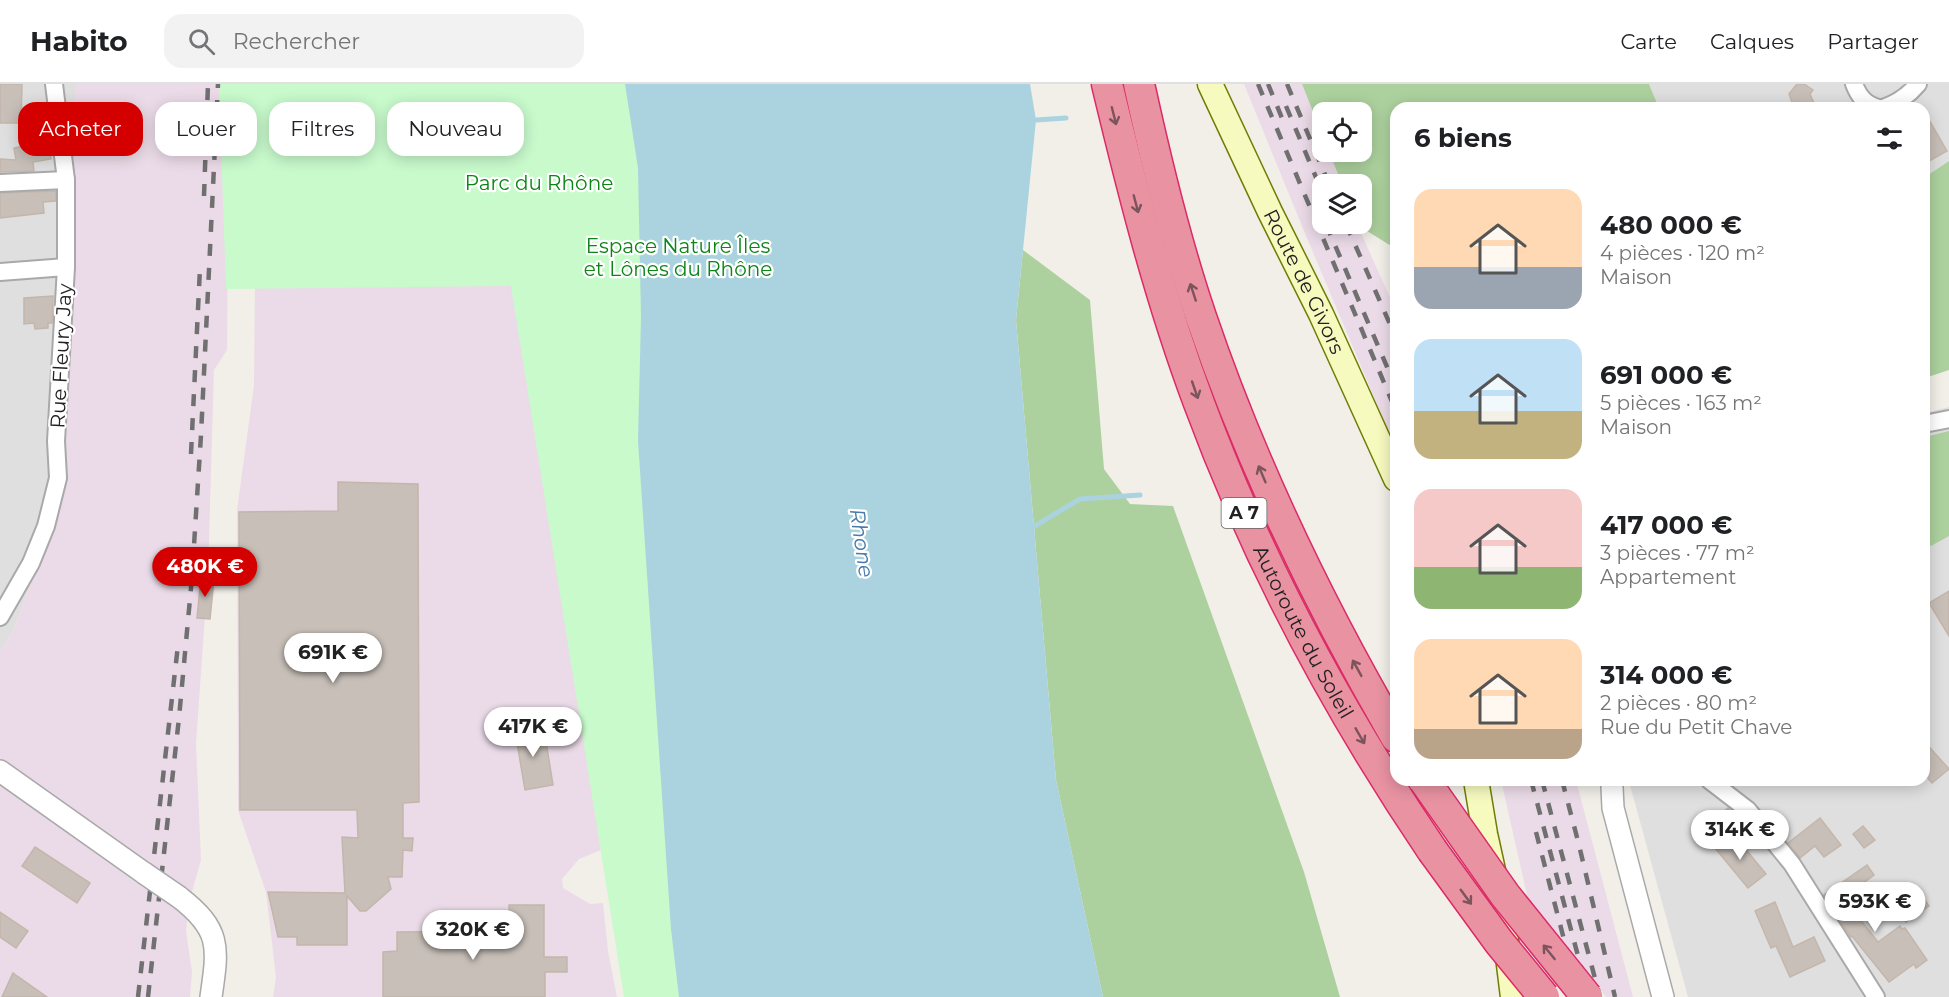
<!DOCTYPE html>
<html lang="fr">
<head>
<meta charset="utf-8">
<style>
  :root { --surface:#fff; --page:#f2f2f2; --text:#202124; --muted:#757577; --line:#e0e0e0; --accent:#d40000 }
  body { margin:0; font-family:Montserrat,sans-serif; background:var(--page); color:var(--text); height:100vh; display:flex; flex-direction:column; font-size:22px; white-space:nowrap }
  * { box-sizing:border-box; margin:0 }
  p { font-size:20px; color:var(--muted) }
  .icon { flex:none; width:33px; height:33px; fill:none; stroke:currentColor; stroke-width:2; stroke-linecap:round; stroke-linejoin:round }
  .map { position:relative; flex:1; overflow:hidden }
  .drawer { position:absolute; left:1390px; top:18px; width:540px; height:684px; display:flex; flex-direction:column; background:var(--surface); border-radius:18px; box-shadow:0 3px 15px #0003 }
  .drawer>* { flex:none }
  .banner { position:absolute; left:18px; top:18px; width:570px; height:54px; display:flex; gap:12px }
  .buttons { position:absolute; left:1312px; top:18px; display:grid; gap:12px }
  .buttons a { display:grid; place-items:center; width:60px; height:60px; border-radius:12px; background:var(--surface); box-shadow:0 3px 15px #0003; font-size:30px }
  .price { position:absolute; translate:-50% -51px; padding:0 14px; border-radius:21px; background:#fff; color:#222; font-size:20px; line-height:39px; filter:drop-shadow(0 2px 3px #0008) }
  .price::after { content:''; position:absolute; left:50%; top:36px; width:18px; height:14px; margin-left:-9px; background:inherit; clip-path:polygon(0 0,100% 0,50% 100%) }
  .price.active { background:var(--accent); color:#fff }
  ul { padding:0; list-style:none }
  li { display:flex; align-items:center; gap:18px; height:150px; padding:0 24px }
  li span { display:grid; place-items:center; flex:none; width:168px; height:120px; border-radius:18px; color:#555 }
  li>.icon { margin-inline-start:auto }
  span .icon { width:72px; height:72px; fill:#fffc; stroke-width:1 }
  li b { font-size:26px }
  h2 { display:flex; justify-content:space-between; align-items:center; height:72px; padding:0 24px; font-size:26px }
  .pill { padding:0 21px; border-radius:18px; background:var(--surface); box-shadow:0 3px 15px #0003; font-size:21px; line-height:54px }
  .pill.active { background:var(--accent); color:#fff }
  header { display:flex; align-items:center; gap:36px; box-sizing:border-box; height:84px; padding:0 30px; background:var(--surface); border-bottom:2px solid var(--line) }
  header strong { font-size:28px }
  nav { display:flex; gap:33px; margin-inline-start:auto; font-size:21px }
  .search { width:420px; height:54px; background:var(--page); display:flex; align-items:center; gap:15px; box-sizing:border-box; padding:0 21px; border-radius:18px; color:var(--muted); font-size:22px }
  .map>svg:first-child { display:block }
  .residential { fill:#e0dfdf }
  .industrial { fill:#ebdbe8 }
  .forest { fill:#add19e }
  .park { fill:#c8facc }
  .water { fill:#aad3df }
  .lines { fill:none; stroke-linecap:round; stroke-linejoin:round }
  .stream { stroke:#aad3df; stroke-width:5 }
  .building { fill:#c7bfb8; stroke:#c4b6ab; stroke-width:1.5 }
  .minor-casing { stroke:#a9a9a9; stroke-width:20 }
  .tertiary-casing { stroke:#a9a9a9; stroke-width:24 }
  .secondary-casing { stroke:#707d05; stroke-width:27 }
  .motorway-casing { stroke:#dc2a67; stroke-width:33 }
  .minor { stroke:#fff; stroke-width:16 }
  .tertiary { stroke:#fff; stroke-width:21 }
  .secondary { stroke:#f7fabf; stroke-width:24 }
  .motorway { stroke:#e892a2; stroke-width:30 }
  .rail { stroke:#707070; stroke-width:4.5; stroke-dasharray:12 12; stroke-linecap:butt }
  .tertiary-bridge-casing { stroke:#a9a9a9; stroke-width:24; stroke-linecap:butt }
  .motorway-bridge-casing { stroke:#dc2a67; stroke-width:33; stroke-linecap:butt }
  .tertiary-bridge { stroke:#fff; stroke-width:21 }
  .motorway-bridge { stroke:#e892a2; stroke-width:30 }
  .oneway { stroke:#7b545c }
  .labels { text-anchor:middle; dominant-baseline:central; stroke-width:4.5; stroke-linejoin:round; paint-order:stroke }
  .shield { fill:#fff; stroke:#646464; stroke-width:1.5 }
  .shield-label { font-size:18px; font-weight:bold; fill:#222 }
  .park-label { font-size:20px; fill:#0c8416; stroke:#fff }
  .street-label { font-size:20px; fill:#222; stroke:#fff }
  .water-label { font-size:21px; font-style:italic; fill:#4a7aab; stroke:#fff }
</style>
</head>
<body>
<header>
<strong>Habito</strong>
<div class="search"><svg class="icon" aria-label="search" viewBox="0 0 24 24"><circle cx="10" cy="10" r="6"/><path d="M15 15l6 6"/></svg>Rechercher</div>
<nav><a>Carte</a><a>Calques</a><a>Partager</a></nav>
</header>
<div class="map">
<svg width="1949" height="913" viewBox="0 0 1949 913">
  <rect width="100%" height="100%" fill="#f2efe9"/>
  <g class="residential">
    <polygon points="0,0 76,0 62,415 14,545 0,567"/>
    <polygon points="1649,0 1949,0 1949,77 1925,93 1924,24 1659,24"/>
    <polygon points="1949,323 1949,913 1688,913 1630,701 1634,696 1924,696 1925,329"/>
  </g>
  <g class="industrial">
    <polygon points="76,0 229,0 227,266 214,286 208,488 196,660 201,776 189,818 186,847 192,888 190,913 0,913 0,567 14,545 62,415 69,163 67,91"/>
    <polygon points="1244,0 1302,0 1323,53 1323,68 1329,68 1342,100 1323,100 1323,140 1357,140 1396,227 1396,365 1304,147"/>
    <polygon points="513,193 601,766 579,775 562,795 563,804 590,820 603,819 608,867 617,913 273,913 276,893 266,808 238,726 237,426 254,301 255,194"/>
    <polygon points="1501,696 1576,696 1633,913 1606,913 1529,820"/>
  </g>
  <g class="forest">
    <polygon points="1302,0 1649,0 1659,24 1396,24 1396,165 1359,142 1357,140 1362,140 1362,100 1342,100 1329,68 1362,68 1362,28 1323,28 1323,53"/>
    <polygon points="1949,77 1949,286 1925,294 1925,93"/>
    <polygon points="1023,166 1090,216 1104,385 1130,420 1173,422 1304,788 1340,913 1103,913 1056,696 1016,236"/>
    <polygon points="1949,347 1949,452 1931,462 1925,456 1925,353"/>
  </g>
  <polygon class="park" points="219,0 835,0 899,913 624,913 511,202 226,205"/>
  <polygon class="water" points="625,0 1030,0 1036,36 1016,236 1056,696 1103,913 679,913 671,845 638,357 641,233 638,84"/>
  <g class="lines">
    <g class="stream">
      <polyline points="1036,36 1066,34"/>
      <polyline points="1033,443 1080,415 1140,411"/>
    </g>
  </g>
  <g class="building">
    <polygon points="0,0 22,0 21,39 0,39"/>
    <polygon points="1797,0 1804,0 1813,6 1810,10 1816,24 1794,24 1789,10"/>
    <polygon points="1924,27 1947,67 1924,80"/>
    <polygon points="21,39 46,39 51,75 33,78 34,87 0,88 0,75 16,76 14,64 23,62"/>
    <polygon points="56,107 56,117 43,118 44,129 0,134 0,109"/>
    <polygon points="53,212 52,239 48,239 48,244 35,245 34,239 24,240 24,214"/>
    <polygon points="338,398 418,400 419,718 403,719 403,754 413,754 412,767 403,766 402,793 388,793 391,805 366,827 360,827 347,812 347,861 297,861 297,853 278,853 268,808 345,809 342,753 358,754 357,726 240,726 239,428 338,427"/>
    <polygon points="201,494 214,495 210,535 197,534"/>
    <polygon points="1949,507 1949,552 1929,519"/>
    <polygon points="528,638 531,653 545,651 553,701 525,706 514,641"/>
    <polygon points="1924,657 1949,685 1932,699 1924,690"/>
    <polygon points="1728,724 1745,739 1733,750 1718,732"/>
    <polygon points="1820,734 1841,761 1824,773 1815,762 1800,774 1788,759"/>
    <polygon points="1863,742 1875,756 1864,764 1853,750"/>
    <polygon points="1733,750 1766,790 1748,804 1715,764"/>
    <polygon points="35,763 90,799 77,819 22,782"/>
    <polygon points="1867,781 1874,791 1843,814 1878,858 1900,842 1902,845 1905,844 1927,876 1916,884 1914,880 1889,898 1852,852 1851,853 1824,811"/>
    <polygon points="1921,810 1929,822 1906,838 1897,826"/>
    <polygon points="1775,818 1793,863 1814,853 1825,877 1790,893 1776,862 1771,864 1755,827"/>
    <polygon points="509,821 544,821 544,873 567,873 567,888 545,888 545,913 383,913 383,868 397,867 397,848 509,847"/>
    <polygon points="0,828 28,847 16,864 0,853"/>
    <polygon points="13,889 47,913 2,913"/>
  </g>
  <g class="lines">
    <defs>
      <g id="minor">
        <path d="M1854,0C1859,13 1865,20 1878,24"/>
        <path d="M1883,24C1898,19 1908,12 1918,0"/>
        <polyline points="0,99 66,96"/>
        <polyline points="0,188 66,183"/>
        <polyline points="1924,340 1949,335"/>
        <polyline points="0,533 31,479 46,442 58,394 56,357 66,183 66,96 54,0"/>
        <polyline points="1709,696 1748,726 1792,780 1876,913"/>
      </g>
      <g id="tertiary">
        <polyline points="0,687 144,789"/>
        <polyline points="1612,703 1613,724 1663,913"/>
        <path d="M179,813C222,846 218,864 211,913"/>
      </g>
      <g id="secondary">
        <path id="s1" d="M1210,0L1270,128L1321,230L1396,395"/>
        <polyline points="1476,696 1485,750 1503,832 1513,913"/>
      </g>
      <g id="motorway">
        <path id="s2" d="M1107,0C1133,108 1160,215 1199,319C1257,476 1338,627 1432,766"/>
        <path d="M1139,0C1156,78 1175,157 1201,233C1251,380 1318,519 1396,653"/>
      </g>
    </defs>
    <use href="#minor" class="minor-casing"/>
    <use href="#tertiary" class="tertiary-casing"/>
    <use href="#secondary" class="secondary-casing"/>
    <use href="#motorway" class="motorway-casing"/>
    <use href="#minor" class="minor"/>
    <use href="#tertiary" class="tertiary"/>
    <use href="#secondary" class="secondary"/>
    <use href="#motorway" class="motorway"/>
    <g class="rail">
      <polyline points="1258,0 1396,327"/>
      <polyline points="1268,0 1284,39"/>
      <polyline points="1287,0 1329,100"/>
      <polyline points="1286,22 1323,110"/>
      <polyline points="204,112 208,0"/>
      <polyline points="1326,140 1396,304"/>
      <polyline points="1346,140 1396,254"/>
      <polyline points="191,370 200,184"/>
      <polyline points="1531,696 1589,913"/>
      <polyline points="1542,696 1600,913"/>
      <polyline points="1562,696 1579,761 1615,913"/>
      <polyline points="1536,748 1579,913"/>
      <polyline points="1561,871 1567,913"/>
      <polyline points="138,913 178,561"/>
      <polyline points="148,913 179,634 192,493 201,351 218,0"/>
    </g>
    <defs>
      <polyline id="tertiary-bridge" points="144,789 179,813"/>
      <g id="motorway-bridge">
        <polyline points="1424,696 1505,811 1587,913"/>
        <polyline points="1432,766 1499,858 1544,913"/>
      </g>
    </defs>
    <use href="#tertiary-bridge" class="tertiary-bridge-casing"/>
    <use href="#motorway-bridge" class="motorway-bridge-casing"/>
    <use href="#tertiary-bridge" class="tertiary-bridge"/>
    <use href="#motorway-bridge" class="motorway-bridge"/>
  </g>
  <defs><path id="oneway-shaft" d="M-6 0H5M1.5-3L5.5 0L1.5 3" fill="none" stroke-width="1.6" stroke-linecap="round" stroke-linejoin="round" transform="scale(1.5)"/></defs>
  <g class="oneway">
    <use href="#oneway-shaft" transform="translate(1114 32) rotate(76)"/>
    <use href="#oneway-shaft" transform="translate(1136 120) rotate(75)"/>
    <use href="#oneway-shaft" transform="translate(1193 208) rotate(-108)"/>
    <use href="#oneway-shaft" transform="translate(1195 306) rotate(71)"/>
    <use href="#oneway-shaft" transform="translate(1262 390) rotate(-113)"/>
    <use href="#oneway-shaft" transform="translate(1357 584) rotate(-119)"/>
    <use href="#oneway-shaft" transform="translate(1360 652) rotate(60)"/>
    <use href="#oneway-shaft" transform="translate(1466 813) rotate(54)"/>
    <use href="#oneway-shaft" transform="translate(1549 868) rotate(-129)"/>
  </g>
  <g class="labels">
    <rect class="shield" x="1221.5" y="414" width="45" height="30" rx="4.5"/>
    <g class="shield-label">
      <text x="1244" y="429">A 7</text>
    </g>
    <g class="park-label">
      <text x="539" y="99">Parc du Rhône</text>
      <text x="678" y="162">Espace Nature Îles<tspan x="678" dy="23">et Lônes du Rhône</tspan></text>
    </g>
    <g class="street-label">
      <text stroke="none"><textPath href="#s1" startOffset="219">Route de Givors</textPath></text>
      <text transform="translate(61 272) rotate(-87)">Rue Fleury Jay</text>
      <text stroke="none"><textPath href="#s2" startOffset="584">Autoroute du Soleil</textPath></text>
    </g>
    <g class="water-label">
      <text transform="translate(862 459) rotate(82)">Rhone</text>
    </g>
  </g>
</svg>
<div class="buttons">
<a><svg class="icon" aria-label="locate" viewBox="0 0 24 24"><circle cx="12" cy="12" r="6"/><path d="M12 2v4M12 18v4M2 12h4M18 12h4"/></svg></a>
<a><svg class="icon" aria-label="layers" viewBox="0 0 24 24"><path d="M12 4l9 5-9 5-9-5zM3 14l9 5 9-5"/></svg></a>
</div>
<b class="price active" style="left:205px;top:514px">480K €</b>
<b class="price" style="left:333px;top:600px">691K €</b>
<b class="price" style="left:533px;top:674px">417K €</b>
<b class="price" style="left:1740px;top:777px">314K €</b>
<b class="price" style="left:1875px;top:849px">593K €</b>
<b class="price" style="left:473px;top:877px">320K €</b>
<div class="banner">
<a class="pill active">Acheter</a>
<a class="pill">Louer</a>
<a class="pill">Filtres</a>
<a class="pill">Nouveau</a>
</div>
<section class="drawer">
<h2>6 biens<svg class="icon" aria-label="filters" viewBox="0 0 24 24"><path d="M4 7h16M4 17h16"/><circle cx="9" cy="7" r="2"/><circle cx="15" cy="17" r="2"/></svg></h2>
<ul>
<li><span style="background:linear-gradient(#ffd9b3 65%,#9aa5b1 0)"><svg class="icon" aria-label="home" viewBox="0 0 24 24"><path d="M3 11l9-7 9 7M6 9v11h12V9"/></svg></span><div><b>480 000 €</b><p>4 pièces · 120 m²</p><p>Maison</p></div></li>
<li><span style="background:linear-gradient(#bfe0f5 60%,#c2b280 0)"><svg class="icon" aria-label="home" viewBox="0 0 24 24"><path d="M3 11l9-7 9 7M6 9v11h12V9"/></svg></span><div><b>691 000 €</b><p>5 pièces · 163 m²</p><p>Maison</p></div></li>
<li><span style="background:linear-gradient(#f6c9c9 65%,#8fb573 0)"><svg class="icon" aria-label="home" viewBox="0 0 24 24"><path d="M3 11l9-7 9 7M6 9v11h12V9"/></svg></span><div><b>417 000 €</b><p>3 pièces · 77 m²</p><p>Appartement</p></div></li>
<li><span style="background:linear-gradient(#ffd9b3 75%,#b9a48a 0)"><svg class="icon" aria-label="home" viewBox="0 0 24 24"><path d="M3 11l9-7 9 7M6 9v11h12V9"/></svg></span><div><b>314 000 €</b><p>2 pièces · 80 m²</p><p>Rue du Petit Chave</p></div></li>
</ul>
</section>
</div>
</body>
</html>
